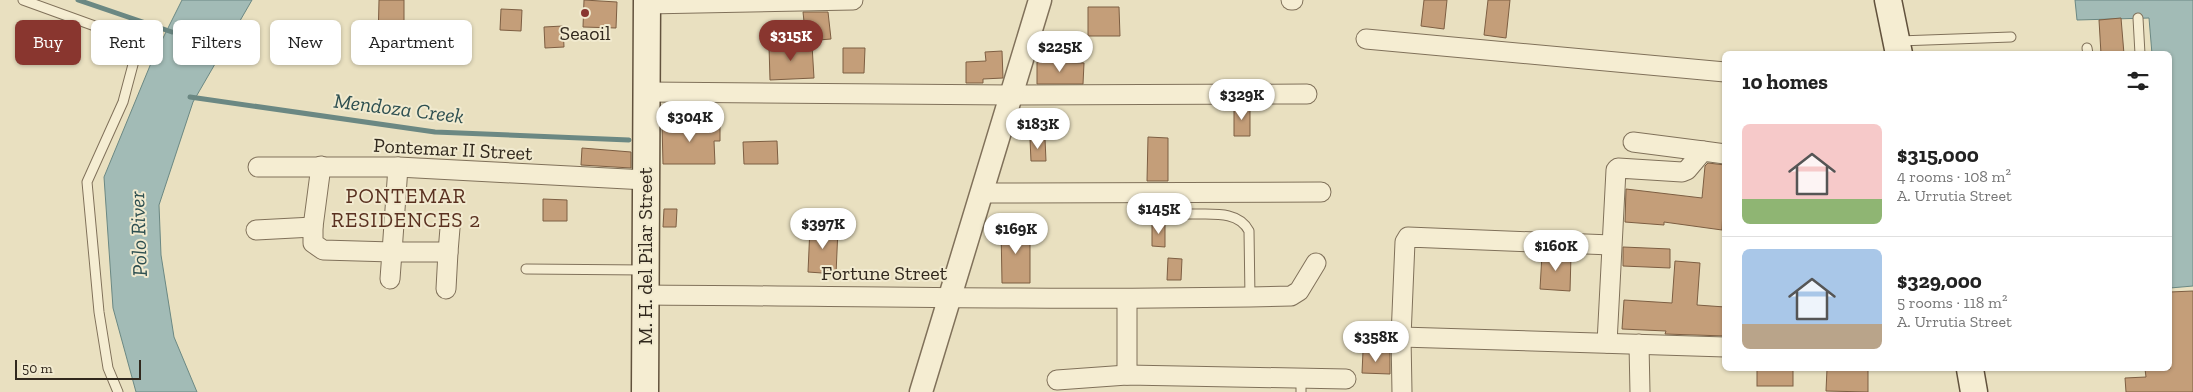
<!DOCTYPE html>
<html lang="en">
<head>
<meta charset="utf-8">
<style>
  :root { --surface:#fff; --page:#f2f2f2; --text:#222; --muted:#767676; --line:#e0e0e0; --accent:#89362f }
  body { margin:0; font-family:"Zilla Slab",serif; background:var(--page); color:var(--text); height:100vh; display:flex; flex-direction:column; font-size:19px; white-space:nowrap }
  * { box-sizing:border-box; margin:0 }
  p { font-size:16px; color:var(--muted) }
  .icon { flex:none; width:28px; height:28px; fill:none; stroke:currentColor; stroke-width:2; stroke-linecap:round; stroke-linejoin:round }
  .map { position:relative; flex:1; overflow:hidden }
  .details { position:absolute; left:1722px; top:51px; width:450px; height:320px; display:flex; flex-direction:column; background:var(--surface); border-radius:8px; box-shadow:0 1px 4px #0004 }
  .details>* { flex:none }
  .guide { position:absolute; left:15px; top:20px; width:475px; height:45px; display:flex; gap:10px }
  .scale { position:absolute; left:15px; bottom:12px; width:126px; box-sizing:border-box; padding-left:5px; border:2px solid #31281d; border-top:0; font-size:14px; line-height:18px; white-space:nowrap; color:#31281d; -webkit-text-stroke:4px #f1eacf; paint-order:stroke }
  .price { position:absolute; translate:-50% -42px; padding:0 11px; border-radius:18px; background:#fff; color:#222; font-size:16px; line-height:32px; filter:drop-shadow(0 1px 2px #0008) }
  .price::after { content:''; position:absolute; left:50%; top:30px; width:15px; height:11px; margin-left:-8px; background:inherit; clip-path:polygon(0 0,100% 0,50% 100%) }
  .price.selected { background:var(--accent); color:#fff }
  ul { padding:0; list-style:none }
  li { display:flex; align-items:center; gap:15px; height:125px; padding:0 20px }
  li+li { border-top:1px solid var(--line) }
  li span { display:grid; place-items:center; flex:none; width:140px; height:100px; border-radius:8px; color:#555 }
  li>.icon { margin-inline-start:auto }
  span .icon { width:60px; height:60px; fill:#fffc; stroke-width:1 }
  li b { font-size:21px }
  h2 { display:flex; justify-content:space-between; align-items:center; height:60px; padding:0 20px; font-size:21px }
  .chip { padding:0 18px; border-radius:8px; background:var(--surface); box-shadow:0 1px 4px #0004; font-size:18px; line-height:45px }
  .chip.selected { background:var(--accent); color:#fff }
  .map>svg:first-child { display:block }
  .water { fill:#a2bbb6; stroke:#6b8883 }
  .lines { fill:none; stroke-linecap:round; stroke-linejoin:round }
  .stream { stroke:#6b8883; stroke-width:5 }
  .building { fill:#c49e79; stroke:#7d5e42 }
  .service-casing { stroke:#80715a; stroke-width:11 }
  .minor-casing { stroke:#80715a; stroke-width:21 }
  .tertiary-casing { stroke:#80715a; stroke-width:25 }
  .secondary-casing { stroke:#62523d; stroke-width:29 }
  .service { stroke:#f5edd2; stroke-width:9 }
  .minor { stroke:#f5edd2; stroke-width:19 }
  .tertiary { stroke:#f5edd2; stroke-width:22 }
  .secondary { stroke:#f5edd2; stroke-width:26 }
  .poi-dot { fill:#89362f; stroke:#f1eacf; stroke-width:2 }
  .labels { text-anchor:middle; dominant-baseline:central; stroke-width:4; stroke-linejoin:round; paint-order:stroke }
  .poi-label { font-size:20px; fill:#31281d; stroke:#f1eacf }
  .street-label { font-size:20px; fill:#31281d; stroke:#f1eacf }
  .water-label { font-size:21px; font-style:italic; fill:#2d4f50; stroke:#f1eacf }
  .neighbourhood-label { font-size:21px; letter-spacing:1px; fill:#5a3120; stroke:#f1eacf }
</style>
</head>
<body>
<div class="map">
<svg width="2193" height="392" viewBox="0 0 2193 392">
  <rect width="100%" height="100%" fill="#e9e0c0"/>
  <g class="water">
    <polygon points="182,0 252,0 193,102 159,205 161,255 174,337 197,392 136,392 113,308 104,177 154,56"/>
    <polygon points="2075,0 2193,0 2193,286 2170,288 2170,54 2152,54 2149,18 2077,20"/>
  </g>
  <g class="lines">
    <g class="stream">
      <polyline points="78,0 172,32"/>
      <polyline points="190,97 435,132 629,140"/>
    </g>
  </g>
  <g class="building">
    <polygon points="379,0 404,0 404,44 378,43"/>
    <polygon points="584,0 617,2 616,28 583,27"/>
    <polygon points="1424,0 1447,0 1444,29 1421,26"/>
    <polygon points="1488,0 1510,0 1506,38 1484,35"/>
    <polygon points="1088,7 1119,7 1120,36 1088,36"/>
    <polygon points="501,9 522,10 521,31 500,30"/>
    <polygon points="803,12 828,12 831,39 806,41"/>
    <polygon points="2121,18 2124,54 2101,54 2099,20"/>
    <polygon points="563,26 564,47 545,48 544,27"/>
    <polygon points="812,45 814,78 770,80 769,46"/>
    <polygon points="843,48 865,48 864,73 843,73"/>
    <polygon points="1002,51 1003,78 983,79 983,83 966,83 966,62 986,61 985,52"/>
    <polygon points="1037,62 1084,63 1083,84 1037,84"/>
    <polygon points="1250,105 1250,136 1234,136 1234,106"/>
    <polygon points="720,123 720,141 714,141 715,164 663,164 662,124"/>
    <polygon points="1148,137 1168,138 1168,181 1147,181"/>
    <polygon points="1030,139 1045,139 1046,161 1031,161"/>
    <polygon points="777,141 778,164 744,164 743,142"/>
    <polygon points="582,148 631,152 631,168 581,165"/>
    <polygon points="1708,163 1725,165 1722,230 1664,222 1664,225 1625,222 1626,189 1702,198 1705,166"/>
    <polygon points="543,199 567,200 567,221 543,221"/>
    <polygon points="664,209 677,209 676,227 663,227"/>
    <polygon points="1152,224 1165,224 1165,247 1152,246"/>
    <polygon points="1001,226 1030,227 1030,283 1002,283"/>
    <polygon points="810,227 838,229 836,274 808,272"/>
    <polygon points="1623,247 1670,249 1670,268 1623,266"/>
    <polygon points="1542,254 1571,255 1570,291 1540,289"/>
    <polygon points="1168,258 1182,259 1181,280 1167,280"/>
    <polygon points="1675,261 1700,263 1697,305 1725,307 1725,336 1665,334 1666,331 1622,329 1624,300 1672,303"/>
    <polygon points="2193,291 2193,392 2126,392 2125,378 2146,377 2145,369 2170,369 2170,292"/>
    <polygon points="1363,351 1390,352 1390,374 1362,373"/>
    <rect x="1757" y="369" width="36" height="17"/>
    <polygon points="1827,369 1868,369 1868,392 1826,391"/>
  </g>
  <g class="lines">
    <defs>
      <g id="service">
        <polyline points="23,0 139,42 123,102 87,182 99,312 108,368 118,392"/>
        <polyline points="2138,18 2140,54"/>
        <polyline points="1899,41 2011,37"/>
        <polyline points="2087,48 2088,54"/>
        <path d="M1187,214C1208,215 1238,209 1249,231L1250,297"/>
        <polyline points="526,269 644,270"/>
        <polyline points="1301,378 1301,392"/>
      </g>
      <g id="minor">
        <polyline points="1291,0 1293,0"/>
        <polyline points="647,4 853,0"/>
        <polyline points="1366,39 1725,72"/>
        <polyline points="647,92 1011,95 1307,94"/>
        <polyline points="1633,142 1703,151"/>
        <polyline points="321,166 313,227 313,243 323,250 392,252 390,279"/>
        <polyline points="258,167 398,167 646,180"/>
        <polyline points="398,167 392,252 448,252 450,228"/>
        <polyline points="981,193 1321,192"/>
        <polyline points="256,230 313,227"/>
        <polyline points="446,289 448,252"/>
        <path d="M644,295C860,296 1076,301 1291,296L1299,291L1316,263"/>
        <polyline points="1401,337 1725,347"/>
        <polyline points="1607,343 1616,170 1618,168 1682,172 1687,170 1703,151 1725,154"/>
        <polyline points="1639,344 1640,392"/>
        <polyline points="1127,375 1127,300"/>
        <polyline points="1057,380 1127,375 1346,379"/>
        <polyline points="1402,392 1401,337 1405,242 1408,237 1611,245"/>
      </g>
      <polyline id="tertiary" points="921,392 1040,0"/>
      <g id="secondary">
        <polyline points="1888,0 1899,54"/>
        <polyline points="1970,369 1974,392"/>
        <polyline points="645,392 647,0"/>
      </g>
    </defs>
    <use href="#service" class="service-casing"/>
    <use href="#minor" class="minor-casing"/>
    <use href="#tertiary" class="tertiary-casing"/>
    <use href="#secondary" class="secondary-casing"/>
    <use href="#service" class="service"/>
    <use href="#minor" class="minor"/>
    <use href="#tertiary" class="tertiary"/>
    <use href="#secondary" class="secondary"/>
  </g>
  <circle class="poi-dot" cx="585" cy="13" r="5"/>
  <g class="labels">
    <g class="poi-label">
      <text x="585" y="33">Seaoil</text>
    </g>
    <g class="street-label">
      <text transform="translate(453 149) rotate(3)">Pontemar II Street</text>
      <text transform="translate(645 256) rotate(-90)">M. H. del Pilar Street</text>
      <text x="884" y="273">Fortune Street</text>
    </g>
    <g class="water-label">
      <text transform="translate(399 108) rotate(7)">Mendoza Creek</text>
      <text transform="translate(138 234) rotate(-92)">Polo River</text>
    </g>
    <g class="neighbourhood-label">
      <text x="406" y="195">PONTEMAR<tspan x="406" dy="24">RESIDENCES 2</tspan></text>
    </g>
  </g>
</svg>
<div class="scale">50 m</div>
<b class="price selected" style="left:791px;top:62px">$315K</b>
<b class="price" style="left:1060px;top:73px">$225K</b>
<b class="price" style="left:1242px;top:121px">$329K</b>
<b class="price" style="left:690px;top:143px">$304K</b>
<b class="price" style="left:1038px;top:150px">$183K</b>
<b class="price" style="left:1159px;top:235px">$145K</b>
<b class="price" style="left:823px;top:250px">$397K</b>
<b class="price" style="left:1016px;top:255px">$169K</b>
<b class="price" style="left:1556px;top:272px">$160K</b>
<b class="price" style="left:1376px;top:363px">$358K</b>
<div class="guide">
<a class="chip selected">Buy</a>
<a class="chip">Rent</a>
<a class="chip">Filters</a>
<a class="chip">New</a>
<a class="chip">Apartment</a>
</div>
<section class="details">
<h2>10 homes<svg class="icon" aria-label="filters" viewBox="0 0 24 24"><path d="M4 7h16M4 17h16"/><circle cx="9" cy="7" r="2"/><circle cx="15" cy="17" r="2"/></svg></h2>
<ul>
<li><span style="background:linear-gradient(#f6c9c9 75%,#8fb573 0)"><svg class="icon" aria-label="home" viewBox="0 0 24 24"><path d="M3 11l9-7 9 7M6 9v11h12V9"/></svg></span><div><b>$315,000</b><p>4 rooms · 108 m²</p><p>A. Urrutia Street</p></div></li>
<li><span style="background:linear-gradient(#a9c7e8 75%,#b9a48a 0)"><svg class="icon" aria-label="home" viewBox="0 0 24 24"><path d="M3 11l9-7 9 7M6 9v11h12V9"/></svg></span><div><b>$329,000</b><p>5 rooms · 118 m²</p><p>A. Urrutia Street</p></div></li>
</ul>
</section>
</div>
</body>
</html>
